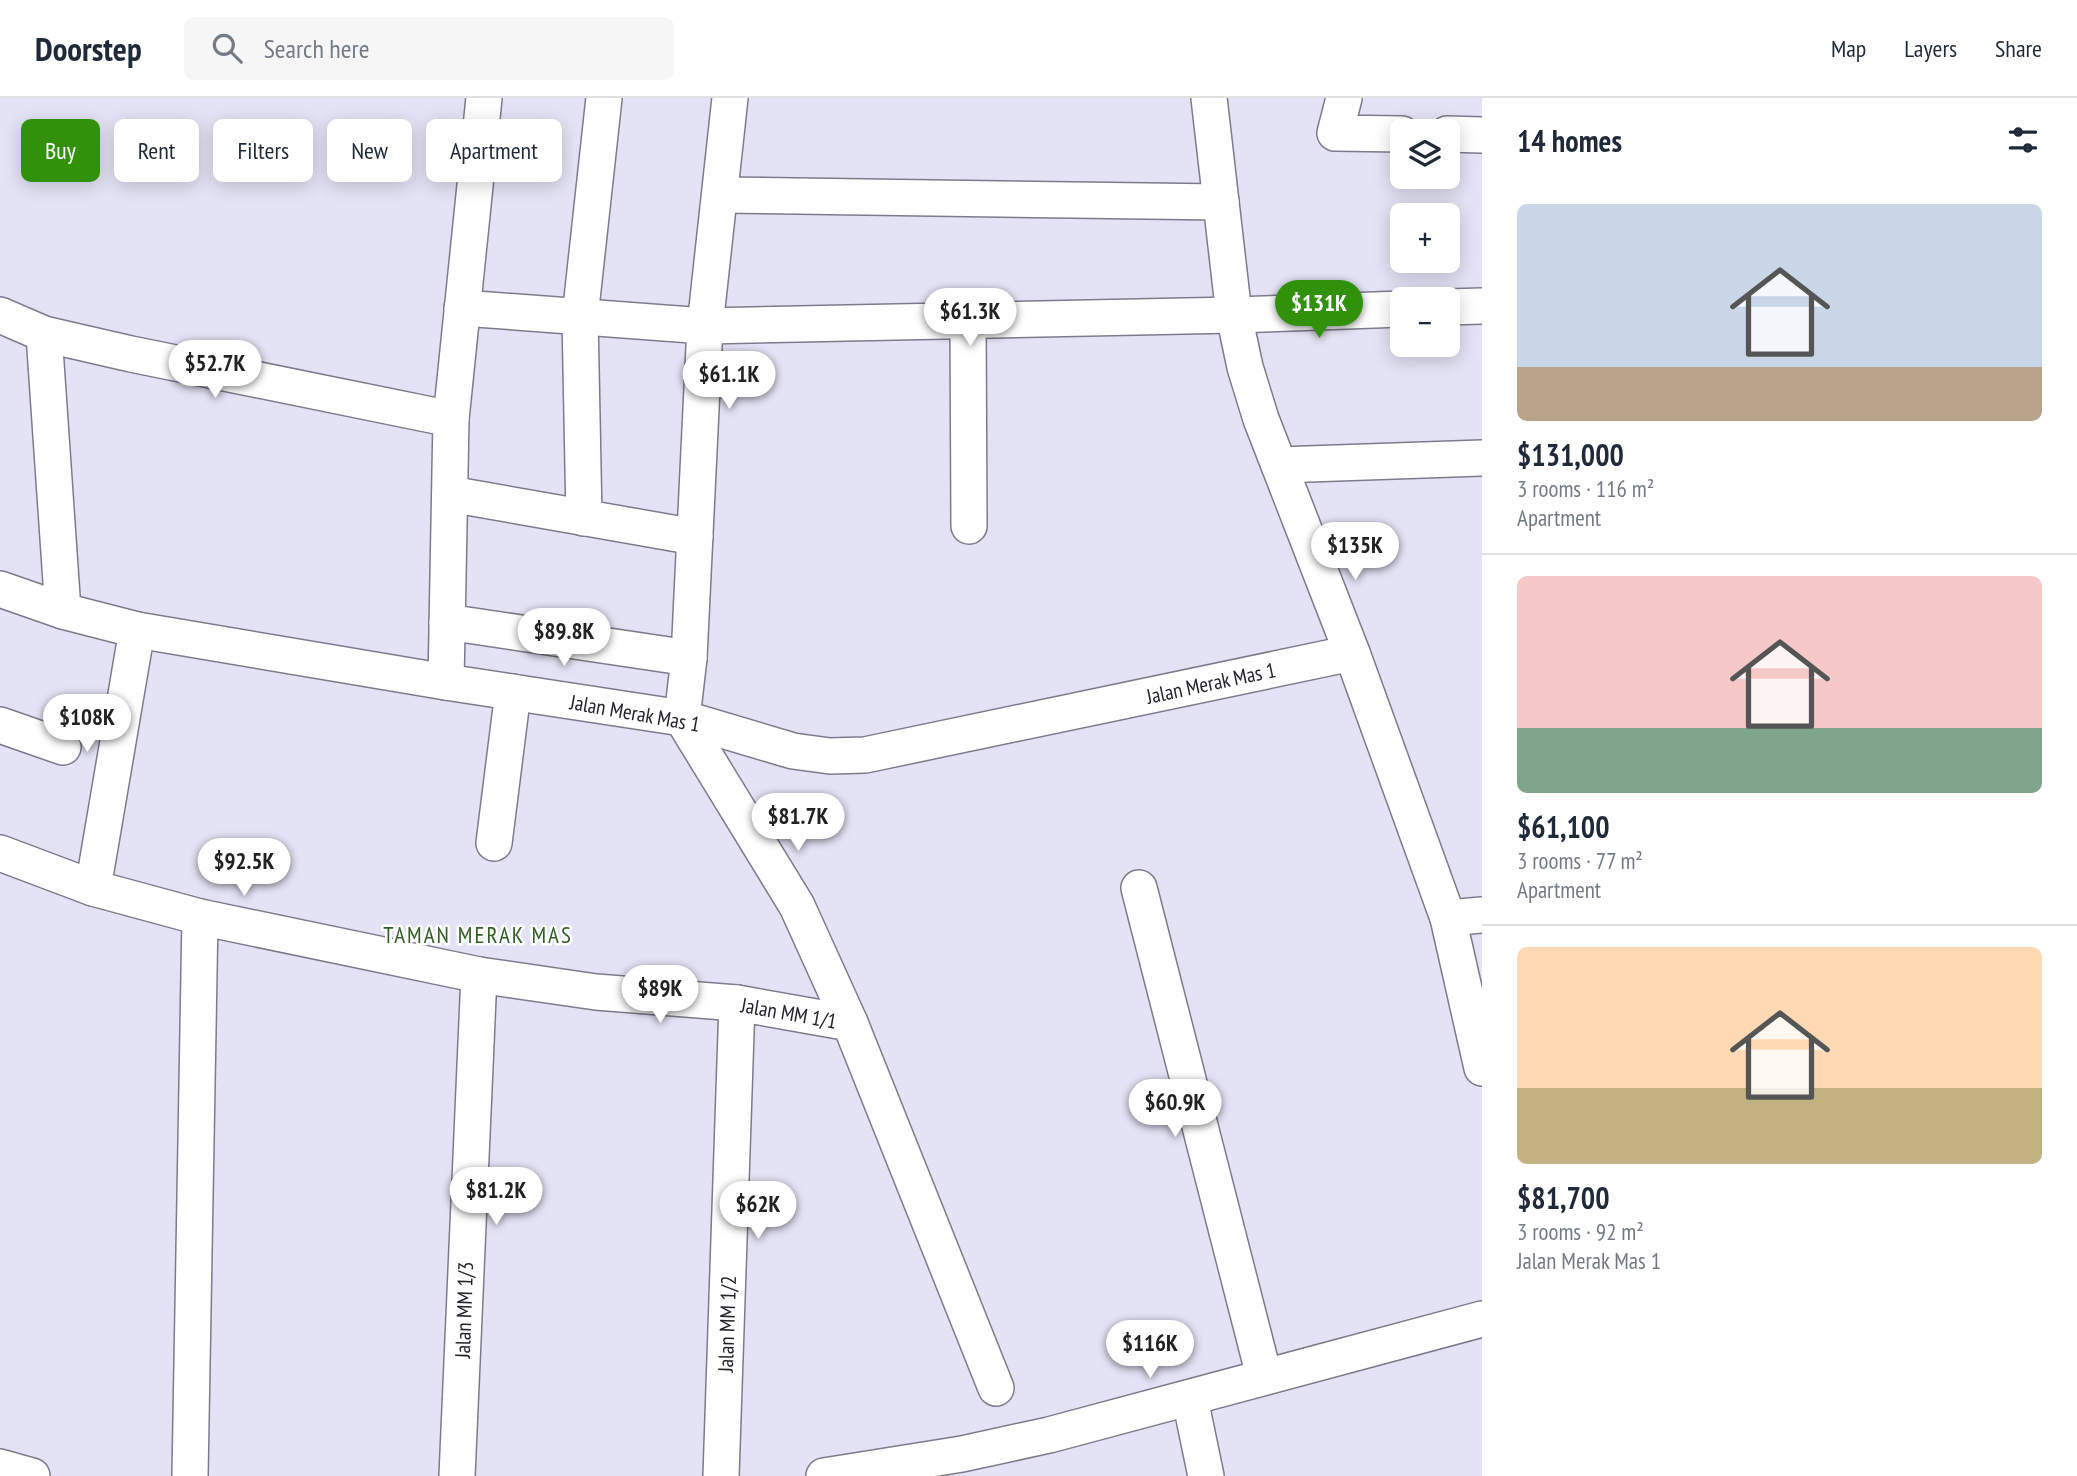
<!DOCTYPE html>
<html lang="en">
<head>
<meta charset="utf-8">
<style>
  :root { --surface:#fff; --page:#f6f6f7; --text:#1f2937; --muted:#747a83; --line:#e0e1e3; --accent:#31910b }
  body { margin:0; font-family:"PT Sans Narrow",sans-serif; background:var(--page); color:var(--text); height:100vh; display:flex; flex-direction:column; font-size:26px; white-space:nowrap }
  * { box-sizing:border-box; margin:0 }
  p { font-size:23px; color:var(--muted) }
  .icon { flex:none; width:38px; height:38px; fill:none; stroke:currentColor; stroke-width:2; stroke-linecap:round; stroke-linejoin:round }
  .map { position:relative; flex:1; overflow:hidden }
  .drawer { display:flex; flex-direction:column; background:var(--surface); width:595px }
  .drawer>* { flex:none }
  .banner { position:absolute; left:21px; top:21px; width:665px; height:63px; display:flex; gap:14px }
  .fabs { position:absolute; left:1390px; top:21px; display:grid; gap:14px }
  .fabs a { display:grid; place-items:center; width:70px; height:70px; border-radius:10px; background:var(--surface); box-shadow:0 4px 18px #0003; font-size:35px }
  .price { position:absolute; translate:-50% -60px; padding:0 16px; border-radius:24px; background:#fff; color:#222; font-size:23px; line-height:46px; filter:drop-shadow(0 2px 4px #0008) }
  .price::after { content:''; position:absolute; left:50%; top:42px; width:21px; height:16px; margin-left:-10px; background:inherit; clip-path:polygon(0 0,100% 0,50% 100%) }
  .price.on { background:var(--accent); color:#fff }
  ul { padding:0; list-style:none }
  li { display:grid; align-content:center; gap:14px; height:371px; padding:0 35px }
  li+li { border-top:2px solid var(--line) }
  li span { display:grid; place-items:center; height:217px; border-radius:10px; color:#555 }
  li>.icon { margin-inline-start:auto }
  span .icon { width:126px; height:126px; fill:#fffc; stroke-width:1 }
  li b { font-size:30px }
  h2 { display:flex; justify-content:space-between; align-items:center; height:84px; padding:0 35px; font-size:30px }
  .chip { padding:0 24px; border-radius:10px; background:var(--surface); box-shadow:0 4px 18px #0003; font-size:24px; line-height:63px }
  .chip.on { background:var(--accent); color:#fff }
  header { display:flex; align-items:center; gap:42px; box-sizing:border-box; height:98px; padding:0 35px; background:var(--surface); border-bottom:2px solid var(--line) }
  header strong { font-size:33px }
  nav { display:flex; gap:38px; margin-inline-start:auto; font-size:24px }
  .search { width:490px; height:63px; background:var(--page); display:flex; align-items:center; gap:18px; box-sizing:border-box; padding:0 24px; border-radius:10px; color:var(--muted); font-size:26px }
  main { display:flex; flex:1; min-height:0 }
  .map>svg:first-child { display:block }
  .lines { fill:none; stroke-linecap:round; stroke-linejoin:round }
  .minor-casing { stroke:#7d7b8b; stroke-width:38 }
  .minor { stroke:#fff; stroke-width:35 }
  .labels { text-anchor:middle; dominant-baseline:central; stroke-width:5; stroke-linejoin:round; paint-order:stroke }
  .street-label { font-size:21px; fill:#232329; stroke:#fff }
  .neighbourhood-label { font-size:23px; letter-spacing:2px; fill:#315f26; stroke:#fff }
</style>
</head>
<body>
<header>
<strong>Doorstep</strong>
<div class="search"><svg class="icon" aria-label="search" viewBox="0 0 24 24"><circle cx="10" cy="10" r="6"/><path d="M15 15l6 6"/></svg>Search here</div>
<nav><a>Map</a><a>Layers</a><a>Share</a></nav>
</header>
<main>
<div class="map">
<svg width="1482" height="1378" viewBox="0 0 1482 1378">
  <rect width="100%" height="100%" fill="#e4e3f5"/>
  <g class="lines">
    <defs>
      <g id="minor">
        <polyline points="730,0 705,228 689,560 682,620 797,808 850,925 996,1290"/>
        <polyline points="1209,0 1234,217 1245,269 1261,321 1352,555 1448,820 1482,970"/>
        <polyline points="1344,0 1335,35 1402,36"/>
        <polyline points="1447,36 1482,37"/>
        <polyline points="720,97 1221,104"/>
        <polyline points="1447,209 1482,208"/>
        <polyline points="462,210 705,228 1234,217 1402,211"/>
        <polyline points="0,217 44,236 131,256 451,321"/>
        <polyline points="968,222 969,428"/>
        <polyline points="44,236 63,513"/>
        <polyline points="1279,367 1482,360"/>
        <polyline points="450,396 695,439"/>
        <polyline points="584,420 580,219 604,0"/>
        <polyline points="0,491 63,513 137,532 446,584 682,620 793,653 830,658 865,657 1352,555"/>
        <polyline points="447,524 689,560"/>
        <polyline points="446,584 451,321 484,0"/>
        <polyline points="0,627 63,649"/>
        <polyline points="494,745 513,594"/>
        <polyline points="0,755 93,790 200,819 479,877 596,894 737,905 850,925"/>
        <polyline points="93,790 137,532"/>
        <polyline points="1139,790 1264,1278"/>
        <polyline points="1448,820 1482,817"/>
        <polyline points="1190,1301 1206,1378"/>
        <polyline points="0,1369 32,1378"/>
        <polyline points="190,1378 200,819"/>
        <polyline points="457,1378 479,877"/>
        <polyline points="721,1378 737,905"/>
        <polyline points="824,1378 962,1356 1049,1337 1482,1221"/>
      </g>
    </defs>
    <use href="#minor" class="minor-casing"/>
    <use href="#minor" class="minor"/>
  </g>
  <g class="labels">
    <g class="street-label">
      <text transform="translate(1211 585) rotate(-12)">Jalan Merak Mas 1</text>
      <text transform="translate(635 615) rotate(10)">Jalan Merak Mas 1</text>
      <text transform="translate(789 915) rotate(10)">Jalan MM 1/1</text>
      <text transform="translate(464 1212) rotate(-88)">Jalan MM 1/3</text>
      <text transform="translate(727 1226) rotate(-88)">Jalan MM 1/2</text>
    </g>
    <g class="neighbourhood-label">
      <text x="478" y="836">TAMAN MERAK MAS</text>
    </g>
  </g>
</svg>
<div class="fabs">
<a><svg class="icon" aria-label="layers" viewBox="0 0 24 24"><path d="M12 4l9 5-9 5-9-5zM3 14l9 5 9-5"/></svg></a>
<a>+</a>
<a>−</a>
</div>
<b class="price on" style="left:1319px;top:242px">$131K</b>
<b class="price" style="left:970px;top:250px">$61.3K</b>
<b class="price" style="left:215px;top:302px">$52.7K</b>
<b class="price" style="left:729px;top:313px">$61.1K</b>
<b class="price" style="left:1355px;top:484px">$135K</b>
<b class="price" style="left:564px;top:570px">$89.8K</b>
<b class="price" style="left:87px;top:656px">$108K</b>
<b class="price" style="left:798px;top:755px">$81.7K</b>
<b class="price" style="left:244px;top:800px">$92.5K</b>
<b class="price" style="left:660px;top:927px">$89K</b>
<b class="price" style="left:1175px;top:1041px">$60.9K</b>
<b class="price" style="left:496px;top:1129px">$81.2K</b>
<b class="price" style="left:758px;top:1143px">$62K</b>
<b class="price" style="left:1150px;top:1282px">$116K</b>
<div class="banner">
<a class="chip on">Buy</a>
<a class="chip">Rent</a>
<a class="chip">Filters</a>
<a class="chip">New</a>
<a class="chip">Apartment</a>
</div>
</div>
<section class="drawer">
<h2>14 homes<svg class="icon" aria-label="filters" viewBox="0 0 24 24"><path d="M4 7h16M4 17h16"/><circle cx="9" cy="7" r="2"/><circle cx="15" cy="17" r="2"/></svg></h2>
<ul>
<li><span style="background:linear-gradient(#c9d6e8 75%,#b9a48a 0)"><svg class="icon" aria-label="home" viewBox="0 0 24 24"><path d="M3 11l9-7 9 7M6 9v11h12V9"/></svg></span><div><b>$131,000</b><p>3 rooms · 116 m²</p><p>Apartment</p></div></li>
<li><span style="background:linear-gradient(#f6c9c9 70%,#7fa58c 0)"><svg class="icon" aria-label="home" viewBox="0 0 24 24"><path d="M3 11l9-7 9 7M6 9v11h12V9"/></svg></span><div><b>$61,100</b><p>3 rooms · 77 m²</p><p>Apartment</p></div></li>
<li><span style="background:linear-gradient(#ffd9b3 65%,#c2b280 0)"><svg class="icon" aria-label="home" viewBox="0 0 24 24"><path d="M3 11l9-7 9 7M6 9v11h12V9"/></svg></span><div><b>$81,700</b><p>3 rooms · 92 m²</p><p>Jalan Merak Mas 1</p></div></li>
</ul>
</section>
</main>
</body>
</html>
